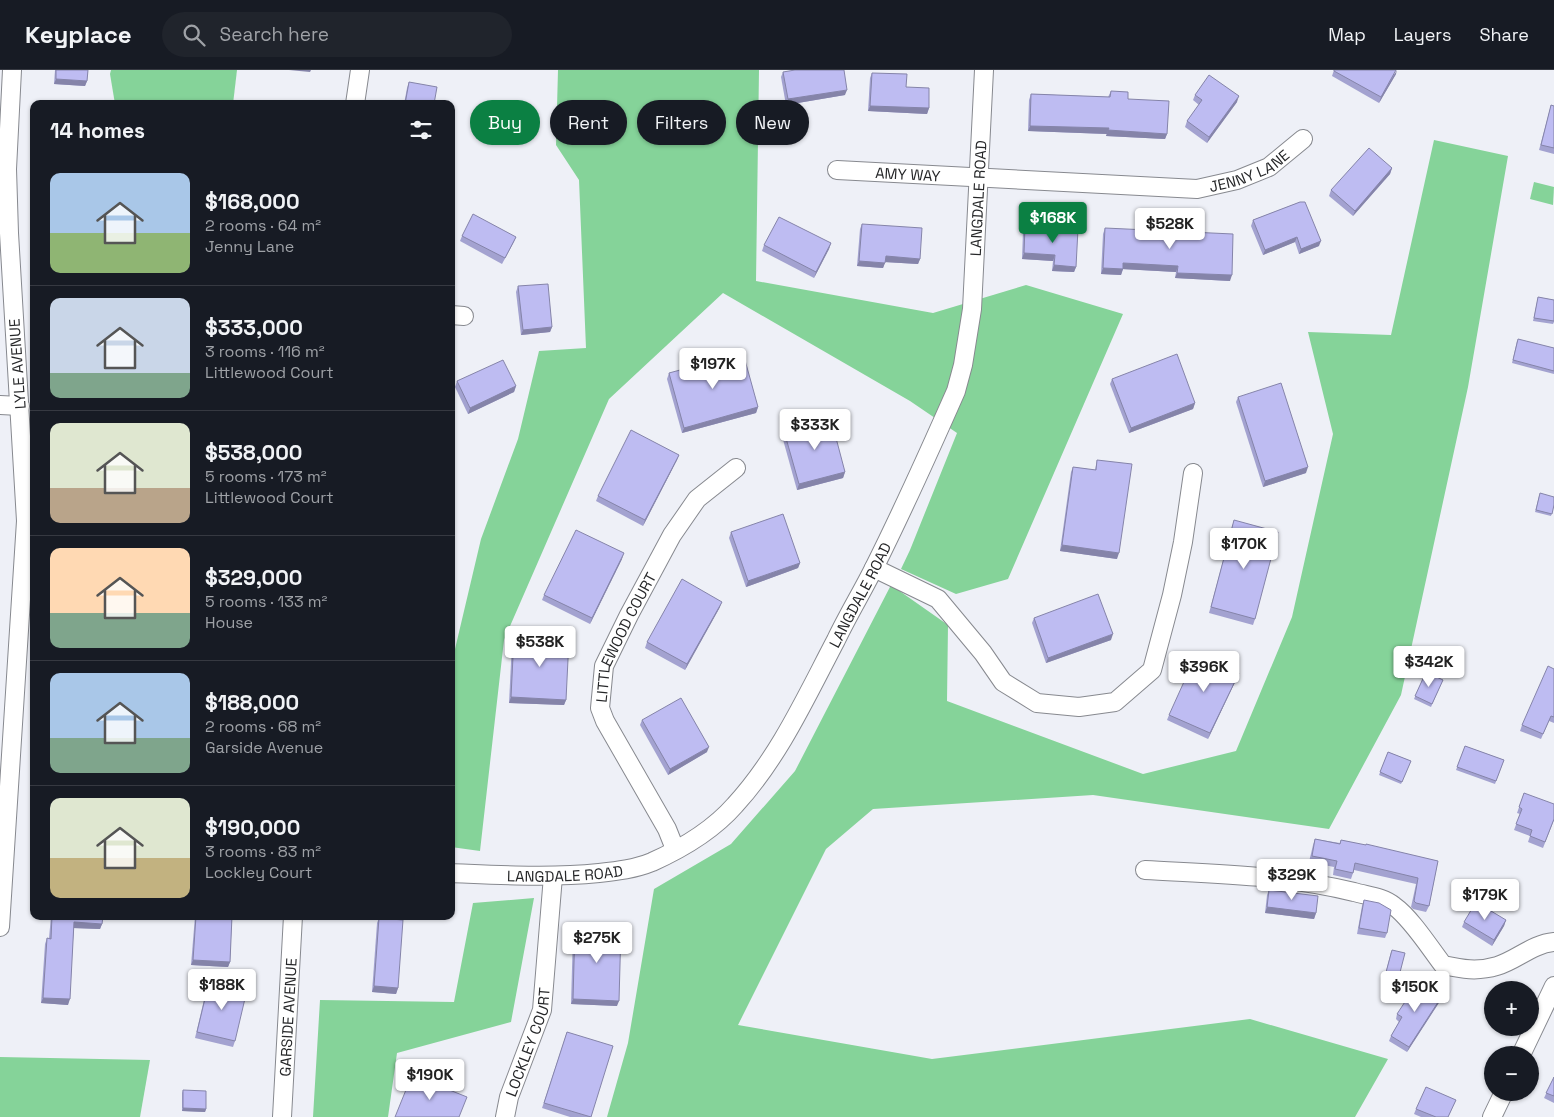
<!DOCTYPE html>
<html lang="en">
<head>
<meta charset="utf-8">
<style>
  :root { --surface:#171b24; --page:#20242c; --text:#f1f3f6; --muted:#9ea1a6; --line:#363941; --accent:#0b8043 }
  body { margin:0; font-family:"Space Grotesk",sans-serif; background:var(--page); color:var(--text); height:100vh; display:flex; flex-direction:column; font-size:19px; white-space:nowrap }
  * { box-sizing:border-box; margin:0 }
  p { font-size:16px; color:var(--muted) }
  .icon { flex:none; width:28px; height:28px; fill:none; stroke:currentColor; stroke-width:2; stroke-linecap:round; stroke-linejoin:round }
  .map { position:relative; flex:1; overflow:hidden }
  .panel { position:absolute; left:30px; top:30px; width:425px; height:820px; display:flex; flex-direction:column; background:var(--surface); border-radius:10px; box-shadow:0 1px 4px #0004 }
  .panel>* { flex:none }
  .top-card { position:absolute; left:470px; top:30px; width:475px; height:45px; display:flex; gap:10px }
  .buttons { position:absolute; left:1484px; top:911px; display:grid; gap:10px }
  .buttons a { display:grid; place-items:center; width:55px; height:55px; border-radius:50%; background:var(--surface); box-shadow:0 1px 4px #0004; font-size:25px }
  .price { position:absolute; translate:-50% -42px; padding:0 11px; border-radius:5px; background:#fff; color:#222; font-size:16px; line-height:32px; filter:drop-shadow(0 1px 2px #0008) }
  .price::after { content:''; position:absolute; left:50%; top:30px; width:15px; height:11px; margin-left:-8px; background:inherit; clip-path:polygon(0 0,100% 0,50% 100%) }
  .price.active { background:var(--accent); color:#fff }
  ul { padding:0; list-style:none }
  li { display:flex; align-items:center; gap:15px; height:125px; padding:0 20px }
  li+li { border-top:1px solid var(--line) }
  li span { display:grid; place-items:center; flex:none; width:140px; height:100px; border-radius:10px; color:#555 }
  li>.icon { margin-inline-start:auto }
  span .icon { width:60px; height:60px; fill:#fffc; stroke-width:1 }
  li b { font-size:21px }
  h2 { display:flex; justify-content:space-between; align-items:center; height:60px; padding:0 20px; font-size:21px }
  .tag { padding:0 18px; border-radius:22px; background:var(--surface); box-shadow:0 1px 4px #0004; font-size:18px; line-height:45px }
  .tag.active { background:var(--accent); color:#fff }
  header { display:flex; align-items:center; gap:30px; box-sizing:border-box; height:70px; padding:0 25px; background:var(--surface); border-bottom:1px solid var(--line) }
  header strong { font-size:24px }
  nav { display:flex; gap:28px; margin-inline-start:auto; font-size:18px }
  .search { width:350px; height:45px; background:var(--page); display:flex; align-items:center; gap:12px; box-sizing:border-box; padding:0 18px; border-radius:28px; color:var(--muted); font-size:19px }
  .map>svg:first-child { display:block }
  .green { fill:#85d399 }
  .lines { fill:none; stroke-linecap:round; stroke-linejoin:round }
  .minor-casing { stroke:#87898f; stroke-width:20 }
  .minor { stroke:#fff; stroke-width:18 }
  .wall { fill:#a3a2d0 }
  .shaded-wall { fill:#8584a9 }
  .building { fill:#bebcf2; stroke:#8584a9 }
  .labels { text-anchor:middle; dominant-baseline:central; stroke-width:5; stroke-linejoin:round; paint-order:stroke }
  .street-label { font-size:15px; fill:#262729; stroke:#fff }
</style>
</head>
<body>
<header>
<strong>Keyplace</strong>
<div class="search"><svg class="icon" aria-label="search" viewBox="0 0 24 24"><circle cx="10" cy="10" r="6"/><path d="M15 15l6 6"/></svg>Search here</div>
<nav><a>Map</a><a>Layers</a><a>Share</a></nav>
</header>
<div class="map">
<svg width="1554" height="1047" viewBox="0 0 1554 1047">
  <rect width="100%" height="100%" fill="#eef0f7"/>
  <g class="green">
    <polygon points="111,0 237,0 233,34 115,34 110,4"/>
    <polygon points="558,0 759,0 756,211 933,243 1026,215 1123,244 1008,509 956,524 901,499 910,480 957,363 910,331 723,223 609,329 504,570 480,781 451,777 451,596 481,469 518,369 539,281 586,278 579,110 556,75"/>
    <polygon points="1434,70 1508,86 1468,317 1401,625 1329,759 1093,725 873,739 826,779 738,955 932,989 1250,949 1388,989 1355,1047 607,1047 628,973 654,819 731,774 795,701 891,515 948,555 947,631 1143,704 1236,681 1292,547 1333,364 1308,262 1391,265"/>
    <polygon points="1534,112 1554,117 1553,135 1530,129"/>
    <polygon points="534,828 511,952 397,983 388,1047 313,1047 320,930 454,932 473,833"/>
    <polygon points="0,987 150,990 140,1047 0,1047"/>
  </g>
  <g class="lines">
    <defs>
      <g id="minor">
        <polyline points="355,34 360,0"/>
        <path id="s1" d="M837,100L1197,119L1237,110L1269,97L1303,69"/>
        <polyline points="451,245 464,246"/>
        <polyline points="0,335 20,336"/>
        <polyline points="874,498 938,529 983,583 1003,612 1037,633 1079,637 1115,632 1152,600 1172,525 1183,472 1193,403"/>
        <path id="s2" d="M675,779L667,759L605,651L600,638L604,596L629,545L672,465L697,429L736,398"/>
        <path d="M1145,800C1215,804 1286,805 1354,822C1368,826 1383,827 1394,836C1411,848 1430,878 1443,895C1462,899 1477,902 1497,896C1517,890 1532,874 1554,872"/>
        <path id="s3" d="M451,803C501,805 550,808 599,803C617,801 635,799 652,792C681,779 714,759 735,735C779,687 806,627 836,570C848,545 862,522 874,498C903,440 930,380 956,321L963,295L972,239L984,0"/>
        <polyline points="0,857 26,451 9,163 7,99 12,0"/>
        <polyline points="1521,985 1554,916"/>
        <path id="s4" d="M282,1047L293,846"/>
        <path id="s5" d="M505,1047L509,1027L542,940L553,806"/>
        <polyline points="1492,1047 1504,1022"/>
      </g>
    </defs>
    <use href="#minor" class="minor-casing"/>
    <use href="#minor" class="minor"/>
  </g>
  <g class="wall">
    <polygon points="55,0 88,0 87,11 85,16 54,14"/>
    <polygon points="1334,0 1396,4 1379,33 1332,6"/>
    <polygon points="783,2 845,25 786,35 781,7"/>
    <polygon points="872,3 906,17 929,38 927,44 868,41 870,8"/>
    <polygon points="409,12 434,34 404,34 407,18"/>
    <polygon points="1111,21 1128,29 1167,64 1165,69 1106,66 1107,64 1028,61 1029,30 1031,24 1108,27"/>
    <polygon points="1195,25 1237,32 1207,73 1185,57 1187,51 1199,35 1193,30"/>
    <polygon points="1551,35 1554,36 1554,84 1539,80"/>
    <polygon points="1392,98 1390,104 1353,146 1329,126 1331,120"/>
    <polygon points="1300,132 1319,176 1299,184 1295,172 1263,185 1251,156 1253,150"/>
    <polygon points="862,154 920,189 918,194 885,192 883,198 857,196 860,159"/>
    <polygon points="1025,156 1076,197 1074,202 1052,201 1053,191 1022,189 1023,161"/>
    <polygon points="1105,158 1230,211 1175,208 1176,202 1123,199 1121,205 1101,204 1103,164"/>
    <polygon points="462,166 516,167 514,172 502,194 460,171"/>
    <polygon points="831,173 829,179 814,208 762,181 764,175"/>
    <polygon points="518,216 552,257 550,262 521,265 516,222"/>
    <polygon points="1538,227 1554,230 1554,252 1553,254 1533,251"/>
    <polygon points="1517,271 1554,278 1554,304 1512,293"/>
    <polygon points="669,303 758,337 756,343 682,363 667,309"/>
    <polygon points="1112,309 1195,333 1193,339 1129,363 1110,314"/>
    <polygon points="457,311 516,316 514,322 468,344 455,317"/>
    <polygon points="1238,327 1306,403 1263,417 1236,332"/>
    <polygon points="784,361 845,402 843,408 797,420 782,366"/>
    <polygon points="679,385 677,390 643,456 596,431 598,426"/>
    <polygon points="1097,390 1117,489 1060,481 1071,402 1073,397 1095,400"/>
    <polygon points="1539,426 1554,435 1551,446 1535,442"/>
    <polygon points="1234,450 1255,549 1253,555 1209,543"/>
    <polygon points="731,462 800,493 798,498 746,517 729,468"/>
    <polygon points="622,489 590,554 542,530 544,525"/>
    <polygon points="720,537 685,600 645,578 647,572"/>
    <polygon points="1034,548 1111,570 1046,593 1032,553"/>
    <polygon points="514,566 566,630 564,635 509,633 512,572"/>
    <polygon points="1554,599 1554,653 1549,651 1541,669 1520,661 1522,655"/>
    <polygon points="1426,602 1443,610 1431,637 1414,629"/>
    <polygon points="1239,603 1208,669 1167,650 1169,645"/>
    <polygon points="642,650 707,682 668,705 640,655"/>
    <polygon points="1465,676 1504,690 1495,714 1456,700"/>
    <polygon points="1388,682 1411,691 1401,714 1379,705"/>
    <polygon points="1524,723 1554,750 1543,778 1528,772 1530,766 1514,760 1520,744 1517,743"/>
    <polygon points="1315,769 1340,773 1341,770 1438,791 1429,836 1426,842 1413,839 1411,837 1416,814 1354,800 1351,809 1333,805 1334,797 1309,792 1313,775"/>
    <polygon points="1269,820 1316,843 1314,849 1265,843 1267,825"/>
    <polygon points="1364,830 1387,863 1385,868 1357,864 1362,836"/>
    <polygon points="51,846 103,846 102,854 100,859 74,858 68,935 41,933 45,874 47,868 49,868"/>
    <polygon points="195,846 232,846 230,892 228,897 191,895"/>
    <polygon points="379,848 398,918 396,924 372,922 377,853"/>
    <polygon points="1506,850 1504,856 1492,876 1462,857 1464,852"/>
    <polygon points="575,856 617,936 571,934 573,862"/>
    <polygon points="1391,882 1398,910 1397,912 1384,909"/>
    <polygon points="209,912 235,971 233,977 195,968 207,917"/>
    <polygon points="1442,926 1440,931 1407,982 1389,971 1391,966 1399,952 1396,949 1397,944"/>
    <polygon points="567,962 591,1047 570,1047 542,1038"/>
    <polygon points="1554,1007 1554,1033 1544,1028"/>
    <polygon points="183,1020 206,1039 205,1042 182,1041 182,1023"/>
    <polygon points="1456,1030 1448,1047 1421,1047 1414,1044 1416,1039"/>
  </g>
  <g class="shaded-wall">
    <polygon points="289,0 311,0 310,2"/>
    <polygon points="1397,0 1396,4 1379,33 1381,27"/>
    <polygon points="56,9 87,11 85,16 54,14"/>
    <polygon points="847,20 845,25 786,35 788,29"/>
    <polygon points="1239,26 1237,32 1207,73 1209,67"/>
    <polygon points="870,36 929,38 927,44 868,41"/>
    <polygon points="1030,56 1109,58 1107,64 1028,61"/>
    <polygon points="1108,60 1167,64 1165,69 1106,66"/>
    <polygon points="1392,98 1390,104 1353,146 1355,141"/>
    <polygon points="1297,167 1295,172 1263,185 1265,180"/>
    <polygon points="1321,171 1319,176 1299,184 1301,179"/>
    <polygon points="831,173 829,179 814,208 816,202"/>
    <polygon points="1024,183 1055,185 1053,191 1022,189"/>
    <polygon points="886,186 920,189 918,194 884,192"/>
    <polygon points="859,191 885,193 883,198 857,196"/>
    <polygon points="1123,193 1178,196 1176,202 1121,199"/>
    <polygon points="1054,195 1076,197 1074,202 1052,201"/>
    <polygon points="1103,198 1123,199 1121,205 1101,204"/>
    <polygon points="1177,203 1232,205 1230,211 1175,208"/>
    <polygon points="552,257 550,262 521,265 523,260"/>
    <polygon points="516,316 514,322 468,344 470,338"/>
    <polygon points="1195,333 1193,339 1129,363 1131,358"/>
    <polygon points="758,337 756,343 682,363 684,358"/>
    <polygon points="679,385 677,390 643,456 645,450"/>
    <polygon points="1308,397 1306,403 1263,417 1265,411"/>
    <polygon points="845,402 843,408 797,420 799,414"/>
    <polygon points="1062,475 1119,483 1117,489 1060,481"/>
    <polygon points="624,483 622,489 590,554 592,548"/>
    <polygon points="800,493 798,498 746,517 748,511"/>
    <polygon points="722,532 720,537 685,600 687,594"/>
    <polygon points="1113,564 1111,570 1046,593 1048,588"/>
    <polygon points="1239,603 1237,608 1208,669 1210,663"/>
    <polygon points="511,627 566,630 564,635 509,633"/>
    <polygon points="709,677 707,682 668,705 670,699"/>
    <polygon points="1267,837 1316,843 1314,849 1265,843"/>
    <polygon points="1506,850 1504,856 1492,876 1494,870"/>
    <polygon points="74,852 102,854 100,859 72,858"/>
    <polygon points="193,890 230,892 228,897 191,895"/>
    <polygon points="374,916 398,918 396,924 372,922"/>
    <polygon points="1442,926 1440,931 1407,982 1409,977"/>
    <polygon points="43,928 70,929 68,935 41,933"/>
    <polygon points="573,929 619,931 617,936 571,934"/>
    <polygon points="183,1038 206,1039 205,1042 182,1041"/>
  </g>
  <g class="building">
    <polygon points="56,0 88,0 87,11 56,9"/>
    <polygon points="795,0 844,0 847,20 788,29 783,2"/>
    <polygon points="1334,0 1396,0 1381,27 1334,1"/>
    <polygon points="872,3 907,4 906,17 929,18 929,38 870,36"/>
    <polygon points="1209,5 1239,26 1209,67 1187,51 1202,30 1195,25"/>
    <polygon points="409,12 437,17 434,34 405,34"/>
    <polygon points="1111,21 1128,22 1128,29 1169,31 1167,64 1108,60 1109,58 1030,56 1031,24 1110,27"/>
    <polygon points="1551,35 1554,36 1554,78 1541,75"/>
    <polygon points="1369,78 1392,98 1355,141 1331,120"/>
    <polygon points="1300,132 1305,132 1321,171 1301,179 1297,167 1265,180 1253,150"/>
    <polygon points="473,144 516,167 505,188 462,166"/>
    <polygon points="779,147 831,173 816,202 764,175"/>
    <polygon points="862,154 922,158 920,189 886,186 885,193 859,191"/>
    <polygon points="1025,156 1078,159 1076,197 1054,195 1055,185 1024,183"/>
    <polygon points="1105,158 1233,164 1232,205 1177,203 1178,196 1123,193 1123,199 1103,198"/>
    <polygon points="548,214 552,257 523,260 518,216"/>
    <polygon points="1538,227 1554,230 1554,251 1534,248"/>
    <polygon points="1518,269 1554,278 1554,301 1513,290"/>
    <polygon points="743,283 758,337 684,358 669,303"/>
    <polygon points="1177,284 1195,333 1131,358 1112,309"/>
    <polygon points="503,290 516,316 470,338 457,311"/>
    <polygon points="1281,313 1308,397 1265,411 1238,327"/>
    <polygon points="831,349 845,402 799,414 784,361"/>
    <polygon points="631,360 679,385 645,450 598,426"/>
    <polygon points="1097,390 1132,394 1119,483 1062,475 1073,397 1096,400"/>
    <polygon points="1540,423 1554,427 1554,435 1552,444 1536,440"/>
    <polygon points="783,444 800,493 748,511 731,462"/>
    <polygon points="1234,450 1278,462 1255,549 1211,537"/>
    <polygon points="576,460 624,483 592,548 544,525"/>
    <polygon points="682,509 722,532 687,594 647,572"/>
    <polygon points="1098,524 1113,564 1048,588 1034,548"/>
    <polygon points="514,566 569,569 566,630 511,627"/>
    <polygon points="1197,583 1239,603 1210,663 1169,645"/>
    <polygon points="1548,596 1554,599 1554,647 1551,646 1543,664 1522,655"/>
    <polygon points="1426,602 1443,610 1432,634 1415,626"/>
    <polygon points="681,628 709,677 670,699 642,650"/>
    <polygon points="1465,676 1504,690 1496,711 1457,697"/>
    <polygon points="1388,682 1411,691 1402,712 1380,702"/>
    <polygon points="1524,723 1554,734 1554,749 1545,772 1530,766 1532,760 1516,754 1522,739 1519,737"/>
    <polygon points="1315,769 1340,774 1341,770 1366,775 1366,774 1438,791 1429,836 1416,833 1414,831 1418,808 1355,793 1353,803 1335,799 1337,791 1312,786"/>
    <polygon points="1269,820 1318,826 1316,843 1267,837"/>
    <polygon points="1364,830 1379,833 1391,840 1387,863 1359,858"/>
    <polygon points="1476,832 1506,850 1494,870 1464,852"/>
    <polygon points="52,846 103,846 102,854 74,852 70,929 43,928 47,868 51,869"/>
    <polygon points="196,846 232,846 230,892 193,890"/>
    <polygon points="379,848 403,850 398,918 374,916"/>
    <polygon points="575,856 621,858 619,931 573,929"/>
    <polygon points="1392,880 1405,883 1398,910 1385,906"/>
    <polygon points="209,912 247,920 235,971 197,962"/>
    <polygon points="1418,912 1442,926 1409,977 1391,966 1402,947 1397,944"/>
    <polygon points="567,962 613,976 591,1047 544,1033"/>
    <polygon points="412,1005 467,1027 459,1047 395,1047"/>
    <polygon points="1554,1007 1554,1026 1546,1023"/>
    <polygon points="1426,1017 1456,1030 1448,1047 1436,1047 1416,1039"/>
    <polygon points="183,1020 206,1021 206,1039 183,1038"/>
  </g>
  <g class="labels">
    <g class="street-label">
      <text stroke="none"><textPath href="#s1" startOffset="416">JENNY LANE</textPath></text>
      <text stroke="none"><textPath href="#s1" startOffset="71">AMY WAY</textPath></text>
      <text stroke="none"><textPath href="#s3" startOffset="969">LANGDALE ROAD</textPath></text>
      <text transform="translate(17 294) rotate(-94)">LYLE AVENUE</text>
      <text stroke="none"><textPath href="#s3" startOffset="549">LANGDALE ROAD</textPath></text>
      <text stroke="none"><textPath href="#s2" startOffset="236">LITTLEWOOD COURT</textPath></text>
      <text stroke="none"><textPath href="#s3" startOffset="114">LANGDALE ROAD</textPath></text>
      <text stroke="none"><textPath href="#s4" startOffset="100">GARSIDE AVENUE</textPath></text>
      <text stroke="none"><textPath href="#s5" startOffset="79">LOCKLEY COURT</textPath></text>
    </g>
  </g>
</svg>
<div class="buttons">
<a>+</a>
<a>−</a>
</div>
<b class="price active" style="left:1053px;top:174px">$168K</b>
<b class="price" style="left:1170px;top:180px">$528K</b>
<b class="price" style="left:713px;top:320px">$197K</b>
<b class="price" style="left:815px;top:381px">$333K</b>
<b class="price" style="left:1244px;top:500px">$170K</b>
<b class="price" style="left:540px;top:598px">$538K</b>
<b class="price" style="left:1429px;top:618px">$342K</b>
<b class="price" style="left:1204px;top:623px">$396K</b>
<b class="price" style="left:1292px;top:831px">$329K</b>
<b class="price" style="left:1485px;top:851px">$179K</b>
<b class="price" style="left:597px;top:894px">$275K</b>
<b class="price" style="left:222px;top:941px">$188K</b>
<b class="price" style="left:1415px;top:943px">$150K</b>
<b class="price" style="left:430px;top:1031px">$190K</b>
<div class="top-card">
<a class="tag active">Buy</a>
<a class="tag">Rent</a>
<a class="tag">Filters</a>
<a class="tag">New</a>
</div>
<section class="panel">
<h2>14 homes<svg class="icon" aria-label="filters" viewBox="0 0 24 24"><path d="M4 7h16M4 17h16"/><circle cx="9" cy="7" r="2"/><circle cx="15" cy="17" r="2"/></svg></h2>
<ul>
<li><span style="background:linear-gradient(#a9c7e8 60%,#8fb573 0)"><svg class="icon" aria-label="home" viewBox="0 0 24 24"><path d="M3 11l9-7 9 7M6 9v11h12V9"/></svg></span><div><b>$168,000</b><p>2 rooms · 64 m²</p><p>Jenny Lane</p></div></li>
<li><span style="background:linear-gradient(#c9d6e8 75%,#7fa58c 0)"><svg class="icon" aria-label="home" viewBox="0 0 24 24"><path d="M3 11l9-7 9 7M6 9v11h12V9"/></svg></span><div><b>$333,000</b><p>3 rooms · 116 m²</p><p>Littlewood Court</p></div></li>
<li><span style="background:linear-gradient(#dfe7d0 65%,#b9a48a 0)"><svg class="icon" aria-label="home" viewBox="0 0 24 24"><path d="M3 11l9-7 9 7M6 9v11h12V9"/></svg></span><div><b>$538,000</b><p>5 rooms · 173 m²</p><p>Littlewood Court</p></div></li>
<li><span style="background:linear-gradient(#ffd9b3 65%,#7fa58c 0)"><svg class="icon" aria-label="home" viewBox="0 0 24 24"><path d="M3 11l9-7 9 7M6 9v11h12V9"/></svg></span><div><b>$329,000</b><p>5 rooms · 133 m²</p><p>House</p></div></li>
<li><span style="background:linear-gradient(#a9c7e8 65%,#7fa58c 0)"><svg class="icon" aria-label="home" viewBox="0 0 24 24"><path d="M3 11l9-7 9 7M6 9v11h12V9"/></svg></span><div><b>$188,000</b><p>2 rooms · 68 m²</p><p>Garside Avenue</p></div></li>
<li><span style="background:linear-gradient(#dfe7d0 60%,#c2b280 0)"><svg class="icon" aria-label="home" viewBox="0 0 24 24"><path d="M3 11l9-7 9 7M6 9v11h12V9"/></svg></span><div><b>$190,000</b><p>3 rooms · 83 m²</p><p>Lockley Court</p></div></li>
</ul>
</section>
</div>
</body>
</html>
